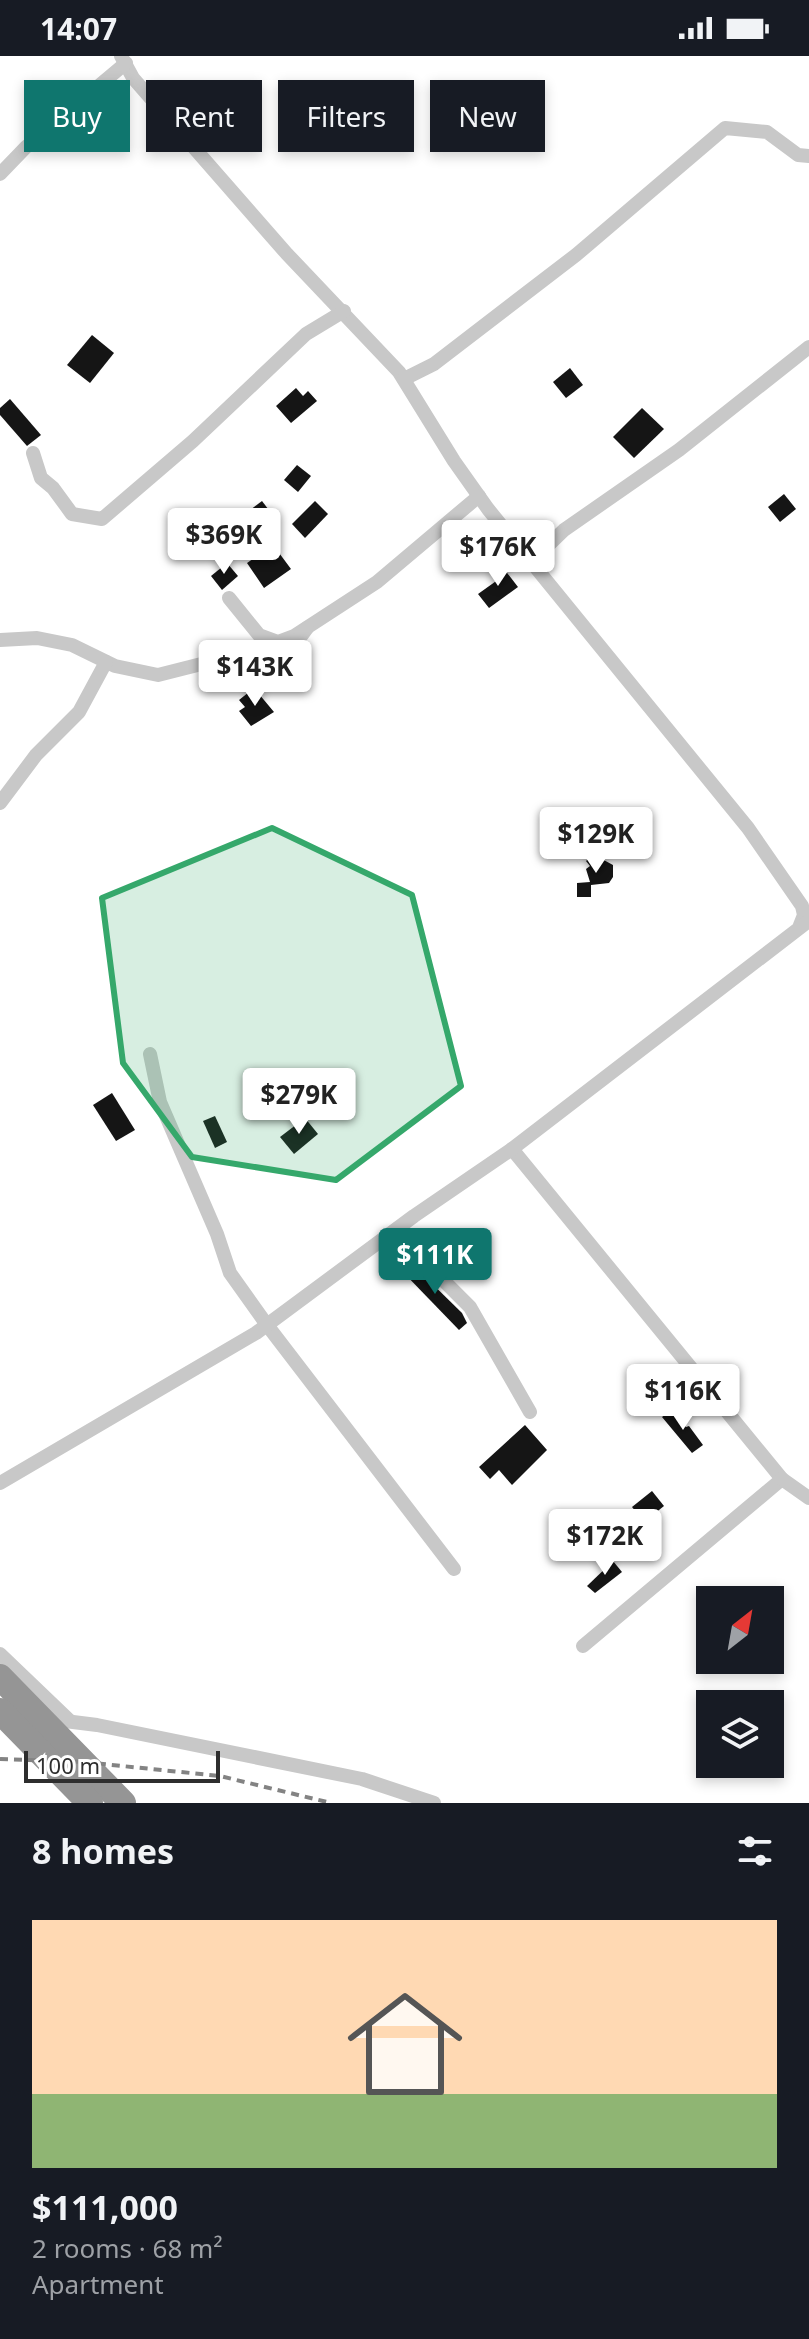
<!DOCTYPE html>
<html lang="en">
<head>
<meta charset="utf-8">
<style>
  :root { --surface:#171b24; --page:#242831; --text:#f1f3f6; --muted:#9ea1a6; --accent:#0f766e }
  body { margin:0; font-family:"Noto Sans",sans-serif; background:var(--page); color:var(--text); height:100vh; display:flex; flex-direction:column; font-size:30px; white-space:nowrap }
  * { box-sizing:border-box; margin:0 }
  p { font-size:26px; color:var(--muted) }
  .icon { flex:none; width:44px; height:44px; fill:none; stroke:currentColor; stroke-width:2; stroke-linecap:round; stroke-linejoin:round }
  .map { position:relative; height:1747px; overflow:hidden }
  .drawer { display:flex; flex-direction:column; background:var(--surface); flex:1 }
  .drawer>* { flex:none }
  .banner { position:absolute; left:24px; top:24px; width:762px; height:72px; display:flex; gap:16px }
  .needle { width:52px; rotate:31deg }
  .tools { position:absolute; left:696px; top:1530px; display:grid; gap:16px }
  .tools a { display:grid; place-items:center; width:88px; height:88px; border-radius:0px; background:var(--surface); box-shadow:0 4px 12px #0003; font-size:40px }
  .scale { position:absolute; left:24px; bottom:20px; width:196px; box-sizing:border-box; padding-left:8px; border:4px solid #2e2e2e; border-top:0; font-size:22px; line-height:28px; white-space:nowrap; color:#2e2e2e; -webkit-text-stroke:6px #fff; paint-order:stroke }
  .price { position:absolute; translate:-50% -68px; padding:0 18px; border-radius:8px; background:#fff; color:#222; font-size:26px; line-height:52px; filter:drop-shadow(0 2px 4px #0008) }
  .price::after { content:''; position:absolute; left:50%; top:48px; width:24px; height:18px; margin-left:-12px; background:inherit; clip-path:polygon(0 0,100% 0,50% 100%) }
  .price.selected { background:var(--accent); color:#fff }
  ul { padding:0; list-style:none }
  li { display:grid; align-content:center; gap:16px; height:424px; padding:0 32px }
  li span { display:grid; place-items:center; height:248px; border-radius:0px; color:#555 }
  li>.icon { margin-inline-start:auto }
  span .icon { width:144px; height:144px; fill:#fffc; stroke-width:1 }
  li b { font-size:34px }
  h2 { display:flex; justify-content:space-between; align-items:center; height:96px; padding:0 32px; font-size:34px }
  .pill { padding:0 28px; border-radius:0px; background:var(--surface); box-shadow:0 4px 12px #0003; font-size:28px; line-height:72px }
  .pill.selected { background:var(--accent); color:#fff }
  .status { display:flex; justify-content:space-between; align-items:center; height:56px; padding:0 40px; background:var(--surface); direction:ltr }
  .status svg { height:22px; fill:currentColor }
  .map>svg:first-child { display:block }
  .building { fill:#151515 }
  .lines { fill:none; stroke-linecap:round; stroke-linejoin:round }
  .street { stroke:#c8c8c8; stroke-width:14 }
  .highway { stroke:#959595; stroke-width:26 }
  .rail { stroke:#838383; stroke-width:4; stroke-dasharray:8 6; stroke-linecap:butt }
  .marked { fill:#35a86b; fill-opacity:0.2; stroke:#35a86b; stroke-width:6; stroke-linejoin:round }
</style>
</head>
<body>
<div class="status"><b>14:07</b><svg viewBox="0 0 49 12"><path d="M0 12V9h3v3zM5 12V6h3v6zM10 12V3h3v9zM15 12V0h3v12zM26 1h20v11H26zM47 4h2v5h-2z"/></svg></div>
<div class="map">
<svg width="809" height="1747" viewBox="0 0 809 1747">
  <rect width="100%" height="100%" fill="#fff"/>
  <g class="building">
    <polygon points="92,279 114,297 90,327 67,309"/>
    <polygon points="570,312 583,329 566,342 553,326"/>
    <polygon points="296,332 303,340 308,335 317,345 291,367 276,350"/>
    <polygon points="10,343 41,379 27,390 0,359 0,352"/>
    <polygon points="642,352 664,373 634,402 613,381"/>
    <polygon points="297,409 311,420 298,436 284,424"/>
    <polygon points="784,438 796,453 780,466 768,451"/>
    <polygon points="262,445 275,462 259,474 246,457"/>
    <polygon points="315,445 328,458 305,482 292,468"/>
    <polygon points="268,482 291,513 264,532 247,507 263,496 258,489"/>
    <polygon points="227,507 238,520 222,534 211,520"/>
    <polygon points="501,509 518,531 489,552 478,538 499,523 493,515"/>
    <polygon points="254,632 274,656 251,670 239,655 245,651 239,644"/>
    <polygon points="597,795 600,802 613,809 613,821 609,827 591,829 591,841 577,841 577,827 590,826 586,813 590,810 586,805"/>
    <polygon points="112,1037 135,1074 116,1085 93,1049"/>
    <polygon points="215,1060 227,1086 215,1092 203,1065"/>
    <polygon points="305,1062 318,1078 294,1098 280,1081"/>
    <polygon points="409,1205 462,1257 467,1267 459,1274 400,1213"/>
    <polygon points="671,1354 686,1371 689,1370 703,1389 692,1397 662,1361"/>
    <polygon points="525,1369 547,1394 512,1429 499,1414 490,1423 479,1411"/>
    <polygon points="652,1435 664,1450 644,1466 632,1451"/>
    <polygon points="613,1505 622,1516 595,1537 587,1530"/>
  </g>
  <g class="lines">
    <g class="street">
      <polyline points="121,0 133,22 287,198 399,316 454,405 488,453 748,772 802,850 804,859 800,869"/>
      <polyline points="0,118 26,91 126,7"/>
      <polyline points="404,323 434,308 576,199 725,72 767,76 798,99 809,100"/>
      <polyline points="33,397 41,422 53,432 72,458 102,463 193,385 306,278 344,255"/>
      <polyline points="532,505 564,474 679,394 809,291"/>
      <polyline points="229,542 259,579 278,586 294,580 377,526 479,440"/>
      <polyline points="0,584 37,582 72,589 115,610 158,619 233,600 261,602 296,587 307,572"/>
      <polyline points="0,747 36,699 79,656 106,606"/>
      <polyline points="150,998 160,1046 217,1178 230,1217 267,1269 454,1513"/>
      <polyline points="512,1093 782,1423 583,1590"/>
      <polyline points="388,1180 418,1199 470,1251 530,1356"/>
      <polyline points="782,1423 809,1442"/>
      <polyline points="0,1427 256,1277 414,1160 512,1093 806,867"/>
      <polyline points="0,1598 70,1665"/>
      <polyline points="41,1662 97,1669 362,1723 434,1747"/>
    </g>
    <g class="highway">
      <polyline points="0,1621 123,1747"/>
      <polyline points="0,1655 90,1747"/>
    </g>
    <polyline class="rail" points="0,1703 83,1706 220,1720 331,1747"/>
  </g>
  <path class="marked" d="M272,772L412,839L461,1030L336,1124L192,1101L123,1007L102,842Z"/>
</svg>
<div class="tools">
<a><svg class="needle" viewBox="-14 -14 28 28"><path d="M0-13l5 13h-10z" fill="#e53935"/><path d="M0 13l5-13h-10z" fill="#9ea1a6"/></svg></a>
<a><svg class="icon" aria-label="layers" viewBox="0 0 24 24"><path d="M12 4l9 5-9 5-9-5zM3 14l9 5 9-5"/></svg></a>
</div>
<div class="scale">100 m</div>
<b class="price" style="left:224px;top:520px">$369K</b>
<b class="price" style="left:498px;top:532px">$176K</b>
<b class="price" style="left:255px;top:652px">$143K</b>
<b class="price" style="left:596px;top:819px">$129K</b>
<b class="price" style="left:299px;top:1080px">$279K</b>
<b class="price selected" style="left:435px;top:1240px">$111K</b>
<b class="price" style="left:683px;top:1376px">$116K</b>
<b class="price" style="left:605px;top:1521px">$172K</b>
<div class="banner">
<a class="pill selected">Buy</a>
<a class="pill">Rent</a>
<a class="pill">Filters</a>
<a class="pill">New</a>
</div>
</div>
<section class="drawer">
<h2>8 homes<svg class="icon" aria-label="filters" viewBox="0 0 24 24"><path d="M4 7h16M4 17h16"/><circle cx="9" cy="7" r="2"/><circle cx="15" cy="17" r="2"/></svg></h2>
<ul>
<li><span style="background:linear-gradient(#ffd9b3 70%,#8fb573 0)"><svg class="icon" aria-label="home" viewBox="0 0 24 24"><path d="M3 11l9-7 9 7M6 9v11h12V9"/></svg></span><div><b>$111,000</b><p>2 rooms · 68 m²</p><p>Apartment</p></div></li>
</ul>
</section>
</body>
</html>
